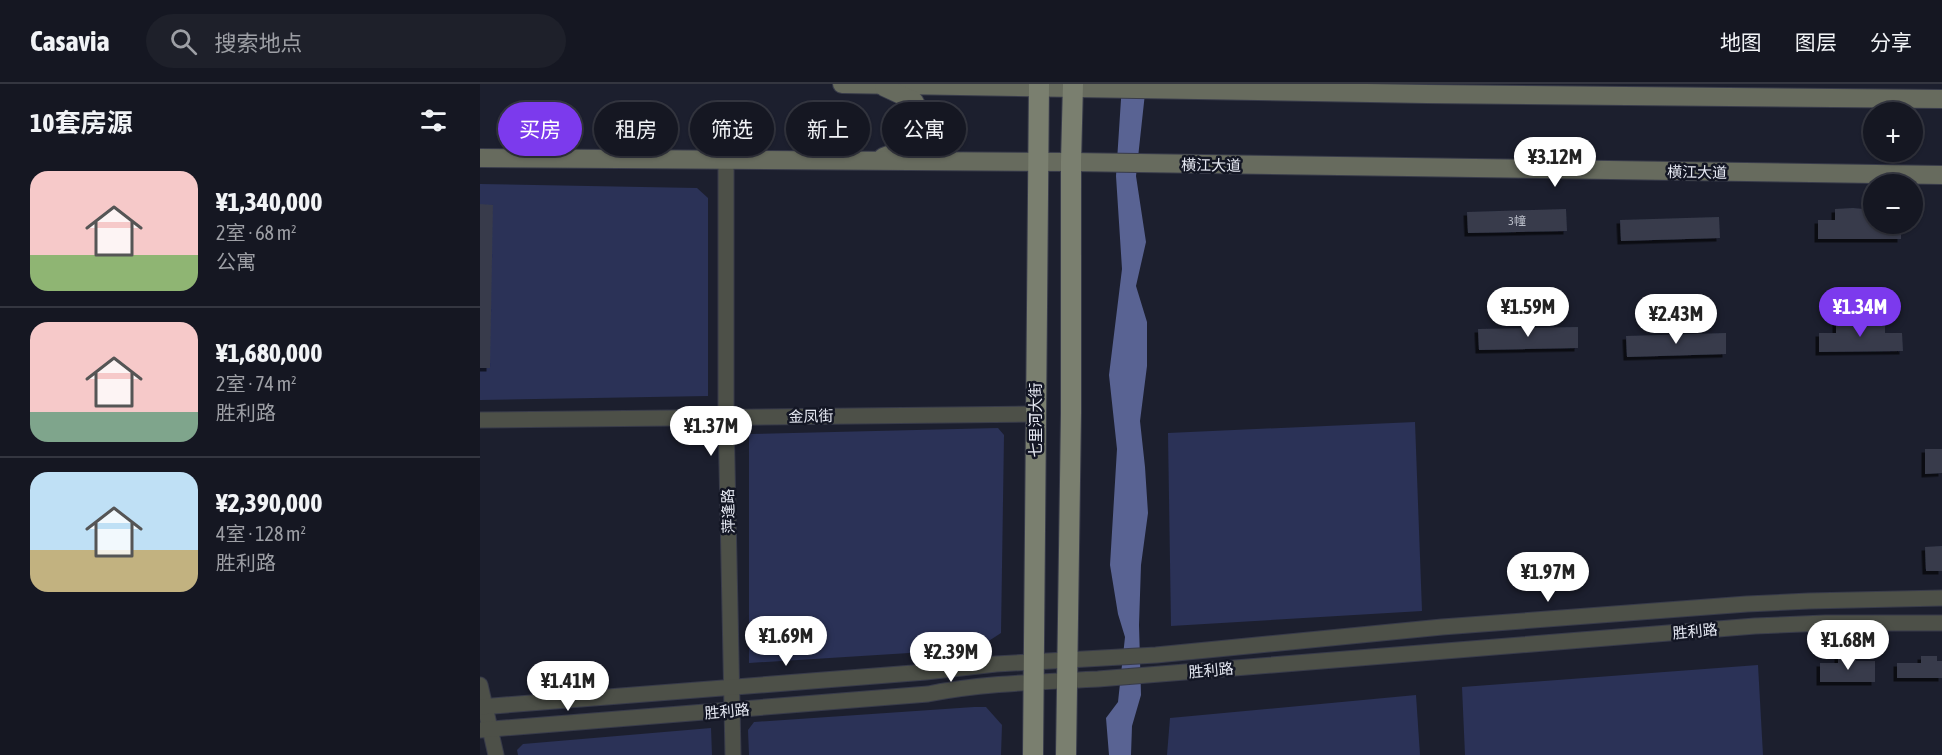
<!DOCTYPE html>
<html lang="zh">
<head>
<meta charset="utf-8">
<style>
  :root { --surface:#151722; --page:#1e202a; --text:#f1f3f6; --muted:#9d9fa5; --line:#343640; --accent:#7c3aed }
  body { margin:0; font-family:"Asap Condensed","Noto Sans SC",sans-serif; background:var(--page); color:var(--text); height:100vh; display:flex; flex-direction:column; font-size:22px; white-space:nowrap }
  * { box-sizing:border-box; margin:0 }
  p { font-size:20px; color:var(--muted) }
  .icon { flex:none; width:33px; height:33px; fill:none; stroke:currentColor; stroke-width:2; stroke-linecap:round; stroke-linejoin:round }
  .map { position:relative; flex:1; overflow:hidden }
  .side { display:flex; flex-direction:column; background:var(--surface); width:480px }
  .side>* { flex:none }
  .hud { position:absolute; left:18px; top:18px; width:570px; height:54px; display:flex; gap:12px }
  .controls { position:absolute; left:1383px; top:18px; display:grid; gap:12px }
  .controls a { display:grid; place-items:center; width:60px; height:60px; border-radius:50%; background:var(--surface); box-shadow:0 2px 4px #0004,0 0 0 2px var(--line); font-size:30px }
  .price { position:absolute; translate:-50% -51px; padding:0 14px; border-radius:21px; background:#fff; color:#222; font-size:20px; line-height:39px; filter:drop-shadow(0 2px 3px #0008) }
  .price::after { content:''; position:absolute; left:50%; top:36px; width:18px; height:14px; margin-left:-9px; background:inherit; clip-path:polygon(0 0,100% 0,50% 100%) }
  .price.on { background:var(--accent); color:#fff }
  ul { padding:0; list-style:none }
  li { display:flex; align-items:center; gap:18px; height:150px; padding:0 30px }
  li+li { border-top:2px solid var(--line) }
  li span { display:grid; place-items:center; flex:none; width:168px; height:120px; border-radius:18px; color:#555 }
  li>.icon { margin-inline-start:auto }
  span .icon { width:72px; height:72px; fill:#fffc; stroke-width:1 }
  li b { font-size:26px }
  h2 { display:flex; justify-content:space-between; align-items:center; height:72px; padding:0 30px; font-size:26px }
  .chip { padding:0 21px; border-radius:27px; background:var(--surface); box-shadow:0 2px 4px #0004,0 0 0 2px var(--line); font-size:21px; line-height:54px }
  .chip.on { background:var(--accent); color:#fff }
  header { display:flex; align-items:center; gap:36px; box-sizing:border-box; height:84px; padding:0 30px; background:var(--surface); border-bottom:2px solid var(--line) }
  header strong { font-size:28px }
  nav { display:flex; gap:33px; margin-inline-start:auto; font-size:21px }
  .search { width:420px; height:54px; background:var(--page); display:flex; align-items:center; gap:15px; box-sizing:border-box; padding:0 21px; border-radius:33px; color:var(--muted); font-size:22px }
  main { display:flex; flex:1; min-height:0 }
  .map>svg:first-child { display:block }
  .green { fill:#2b3257 }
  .water { fill:#596393 }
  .building { fill:#373b4c; filter:url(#shadow) }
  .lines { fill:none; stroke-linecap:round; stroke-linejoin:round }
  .tertiary-casing { stroke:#383b4a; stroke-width:17 }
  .secondary-casing { stroke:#383b4a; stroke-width:20 }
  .primary-casing { stroke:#383b4a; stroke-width:22 }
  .tertiary { stroke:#4d5048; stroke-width:15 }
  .secondary { stroke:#676b5e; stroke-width:18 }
  .primary { stroke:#7a7f6f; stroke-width:20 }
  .labels { text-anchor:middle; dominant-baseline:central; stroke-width:5; stroke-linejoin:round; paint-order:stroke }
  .number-label { font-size:12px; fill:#babec9 }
  .street-label { font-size:15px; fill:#e6e9f3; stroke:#131624 }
</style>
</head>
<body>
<header>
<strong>Casavia</strong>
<div class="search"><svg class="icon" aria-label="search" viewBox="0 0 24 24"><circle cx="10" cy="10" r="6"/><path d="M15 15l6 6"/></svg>搜索地点</div>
<nav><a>地图</a><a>图层</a><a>分享</a></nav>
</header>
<main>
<section class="side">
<h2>10套房源<svg class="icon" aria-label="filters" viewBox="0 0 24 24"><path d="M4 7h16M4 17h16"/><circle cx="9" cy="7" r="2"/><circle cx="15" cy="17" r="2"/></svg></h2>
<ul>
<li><span style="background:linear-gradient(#f6c9c9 70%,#8fb573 0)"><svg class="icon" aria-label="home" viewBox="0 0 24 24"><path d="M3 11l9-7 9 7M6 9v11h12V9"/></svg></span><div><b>¥1,340,000</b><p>2室 · 68 m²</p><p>公寓</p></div></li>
<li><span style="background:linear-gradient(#f6c9c9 75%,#7fa58c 0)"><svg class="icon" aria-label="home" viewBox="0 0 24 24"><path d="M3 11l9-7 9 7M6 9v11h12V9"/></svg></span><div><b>¥1,680,000</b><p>2室 · 74 m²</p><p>胜利路</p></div></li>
<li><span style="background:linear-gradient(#bfe0f5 65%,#c2b280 0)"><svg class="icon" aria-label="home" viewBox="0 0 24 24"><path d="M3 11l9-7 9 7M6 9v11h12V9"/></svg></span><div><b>¥2,390,000</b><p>4室 · 128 m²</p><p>胜利路</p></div></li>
</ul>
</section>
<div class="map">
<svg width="1462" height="671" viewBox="0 0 1462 671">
  <defs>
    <filter id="shadow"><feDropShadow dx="-3.5" dy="3.5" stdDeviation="0" flood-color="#0009"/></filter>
  </defs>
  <rect width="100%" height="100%" fill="#1c1f2e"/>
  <g class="green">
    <polygon points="0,100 217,104 228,114 228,312 0,316"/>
    <polygon points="935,338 942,527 691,542 688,349"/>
    <polygon points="518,344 524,351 521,549 501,562 477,566 269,579 269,350"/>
    <polygon points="1278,581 1283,671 985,671 982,603"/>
    <polygon points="936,611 940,671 687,671 690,634"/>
    <polygon points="494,623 506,623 522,641 521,671 269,671 268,646 274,638"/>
    <polygon points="231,644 232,671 38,671 37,666 43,660"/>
  </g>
  <polygon class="water" points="642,0 666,0 656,92 666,158 656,202 667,238 667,282 660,337 665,383 668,429 661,481 659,541 661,611 652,642 651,671 629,671 626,634 638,618 645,553 638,530 630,481 637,365 629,291 642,185 636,92"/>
  <g class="building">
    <polygon points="0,120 13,121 10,284 0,284"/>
    <polygon points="1373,124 1394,126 1394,140 1421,140 1421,155 1338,155 1338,136 1355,136 1355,125"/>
    <polygon points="1086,125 1087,147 988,149 987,128"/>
    <polygon points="1239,133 1240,154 1141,157 1140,136"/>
    <polygon points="1356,237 1405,238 1405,249 1422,249 1423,267 1339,268 1339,249 1356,249"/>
    <polygon points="1098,243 1098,264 999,266 998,245"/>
    <polygon points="1246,249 1246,270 1147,273 1146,252"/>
    <polygon points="1445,365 1462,365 1462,389 1445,390"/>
    <polygon points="1462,462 1462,487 1446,487 1445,463"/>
    <polygon points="1358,571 1376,571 1376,577 1395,577 1395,598 1340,598 1340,579 1358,579"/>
    <polygon points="1441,572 1457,572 1457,577 1462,577 1462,594 1417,594 1417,579 1441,579"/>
  </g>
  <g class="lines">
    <defs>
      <g id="tertiary">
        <polyline points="246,75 246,333 253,671"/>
        <polyline points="0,336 555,330"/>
        <polyline points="0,601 16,671"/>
        <polyline points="0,623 446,588 516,580 676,571 962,543 1267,520 1329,517 1462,514"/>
        <path d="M0,646L448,610C504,599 561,598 618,595L1275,542L1345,539H1462"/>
      </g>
      <g id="secondary">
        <polyline points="362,0 946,10 1462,15"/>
        <path d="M403,73C425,64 438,61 444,36L434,17L404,3"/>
        <polyline points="0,74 591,78 1462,91"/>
      </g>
      <g id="primary">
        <polyline points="553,671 559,0"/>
        <polyline points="586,671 591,329 591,78 593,0"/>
      </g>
    </defs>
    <use href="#tertiary" class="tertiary-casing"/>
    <use href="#secondary" class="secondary-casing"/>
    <use href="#primary" class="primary-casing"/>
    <use href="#tertiary" class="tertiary"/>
    <use href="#secondary" class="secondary"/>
    <use href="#primary" class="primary"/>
  </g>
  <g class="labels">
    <g class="number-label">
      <text x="1037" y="137">3幢</text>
    </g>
    <g class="street-label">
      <text transform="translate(731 81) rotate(1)">横江大道</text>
      <text transform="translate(1217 88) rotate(1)">横江大道</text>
      <text transform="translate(331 332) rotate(-1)">金凤街</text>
      <text transform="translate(555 336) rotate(-90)">七里河大街</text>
      <text transform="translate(248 427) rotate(-91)">萍逢路</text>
      <text transform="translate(1215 547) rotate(-5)">胜利路</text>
      <text transform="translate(731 586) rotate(-5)">胜利路</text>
      <text transform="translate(247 627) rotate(-5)">胜利路</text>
    </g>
  </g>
</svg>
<div class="controls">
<a>+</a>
<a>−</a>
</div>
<b class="price" style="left:1075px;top:104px">¥3.12M</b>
<b class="price" style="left:1048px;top:254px">¥1.59M</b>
<b class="price on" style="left:1380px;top:254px">¥1.34M</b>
<b class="price" style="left:1196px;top:261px">¥2.43M</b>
<b class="price" style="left:231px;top:373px">¥1.37M</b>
<b class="price" style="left:1068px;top:519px">¥1.97M</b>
<b class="price" style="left:306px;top:583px">¥1.69M</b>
<b class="price" style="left:1368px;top:587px">¥1.68M</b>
<b class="price" style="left:471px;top:599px">¥2.39M</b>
<b class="price" style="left:88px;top:628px">¥1.41M</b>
<div class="hud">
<a class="chip on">买房</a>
<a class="chip">租房</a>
<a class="chip">筛选</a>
<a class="chip">新上</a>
<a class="chip">公寓</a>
</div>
</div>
</main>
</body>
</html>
